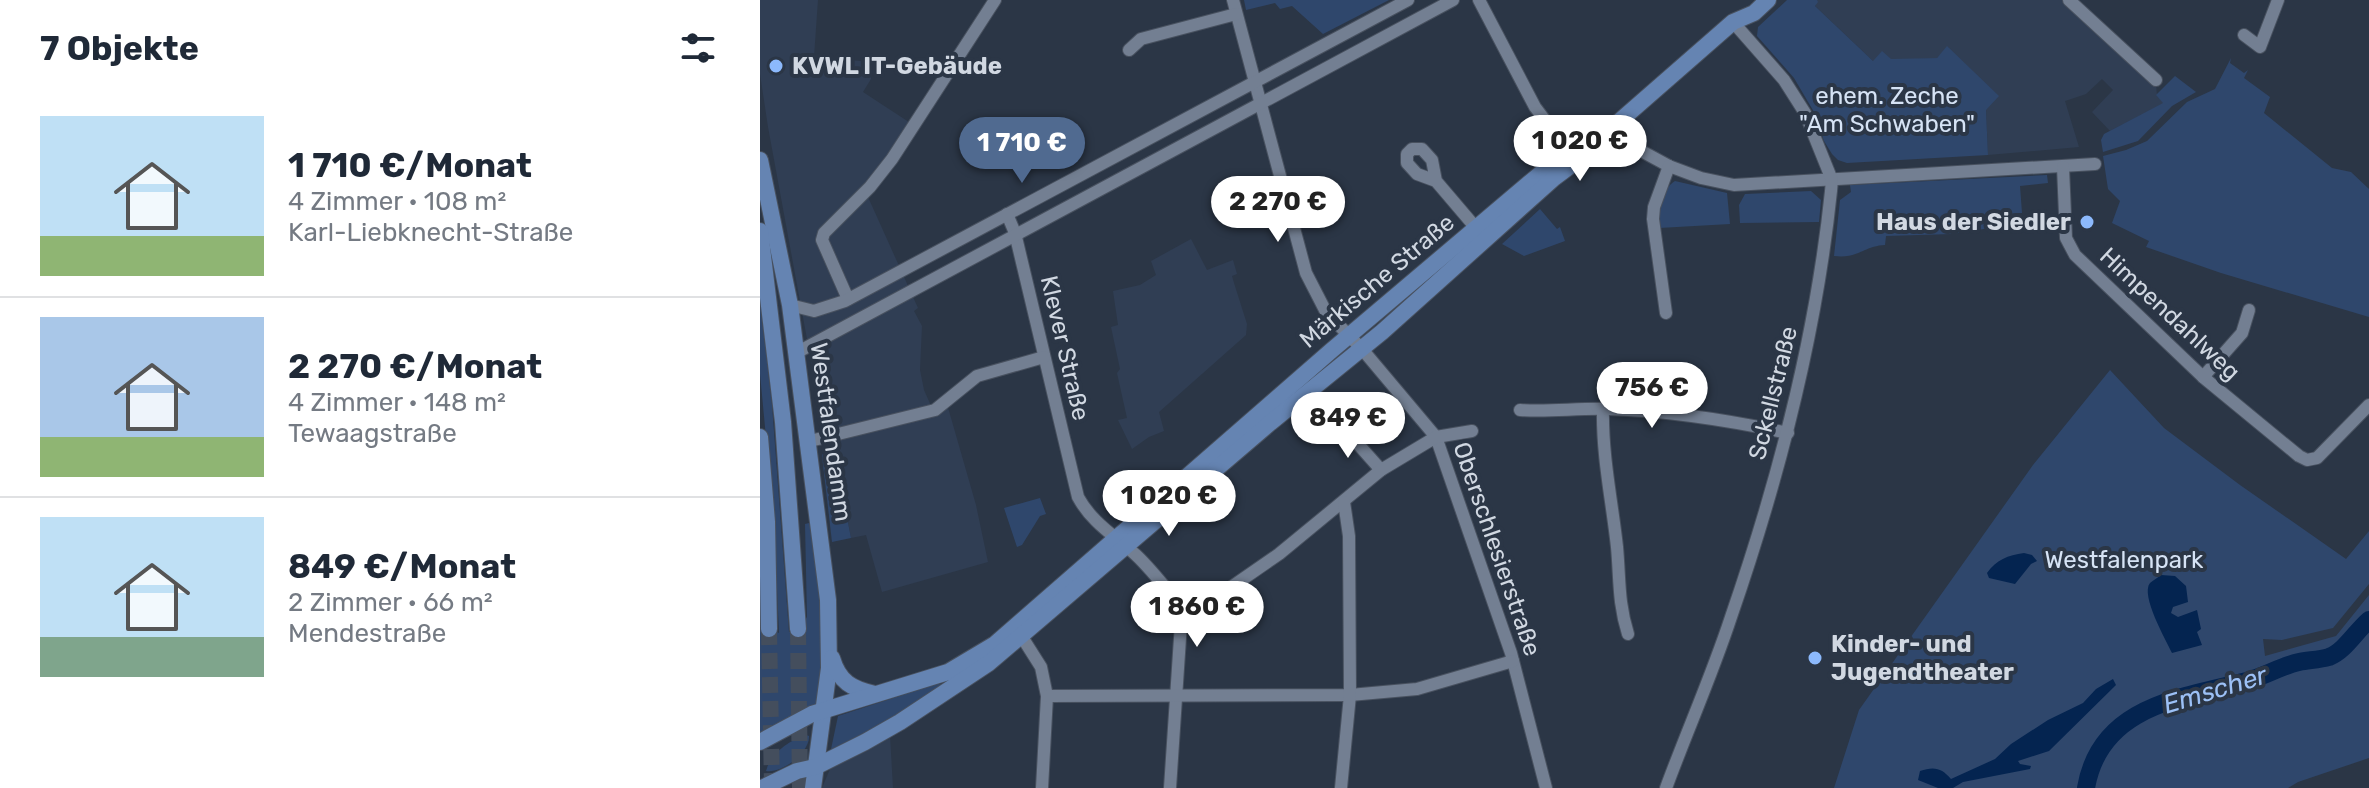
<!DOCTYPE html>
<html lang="de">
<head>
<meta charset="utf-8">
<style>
  :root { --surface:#fff; --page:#f6f6f7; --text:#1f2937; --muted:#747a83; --line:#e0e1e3; --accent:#506a90 }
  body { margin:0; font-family:Rubik,sans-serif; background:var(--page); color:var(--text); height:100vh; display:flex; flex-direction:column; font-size:30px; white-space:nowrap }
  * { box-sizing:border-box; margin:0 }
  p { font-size:26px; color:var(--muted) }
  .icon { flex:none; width:44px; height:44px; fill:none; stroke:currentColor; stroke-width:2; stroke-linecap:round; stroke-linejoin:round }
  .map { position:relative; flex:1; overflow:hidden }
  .details { display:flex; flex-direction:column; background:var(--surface); width:760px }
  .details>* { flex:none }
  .price { position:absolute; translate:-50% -68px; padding:0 18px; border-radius:28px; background:#fff; color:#222; font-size:26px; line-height:52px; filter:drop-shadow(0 2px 4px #0008) }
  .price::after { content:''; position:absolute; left:50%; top:48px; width:24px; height:18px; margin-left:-12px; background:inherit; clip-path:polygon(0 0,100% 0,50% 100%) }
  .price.selected { background:var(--accent); color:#fff }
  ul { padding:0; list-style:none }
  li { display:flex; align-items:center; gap:24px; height:200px; padding:0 40px }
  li+li { border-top:2px solid var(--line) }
  li span { display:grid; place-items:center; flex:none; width:224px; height:160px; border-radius:0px; color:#555 }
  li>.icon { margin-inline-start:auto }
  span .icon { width:96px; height:96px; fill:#fffc; stroke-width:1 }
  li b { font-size:34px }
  h2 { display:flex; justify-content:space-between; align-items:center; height:96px; padding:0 40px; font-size:34px }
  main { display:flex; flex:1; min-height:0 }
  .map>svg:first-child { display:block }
  .built { fill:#303e54 }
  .green { fill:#2f476c }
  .water { fill:#042450 }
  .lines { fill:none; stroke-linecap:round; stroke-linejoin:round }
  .river { stroke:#042450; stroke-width:18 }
  .major-tunnel { stroke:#444e5d; stroke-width:16; stroke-dasharray:16 8; stroke-linecap:butt }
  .minor-casing { stroke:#48515f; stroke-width:14 }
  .major-casing { stroke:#48515f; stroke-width:18 }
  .minor { stroke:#737f92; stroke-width:12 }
  .major { stroke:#6584b2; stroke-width:16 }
  .poi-dot { fill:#8cb9fc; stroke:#2b3646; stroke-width:3 }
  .labels { text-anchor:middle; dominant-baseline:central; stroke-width:8; stroke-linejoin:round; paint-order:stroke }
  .poi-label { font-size:24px; font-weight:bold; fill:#d1d8e2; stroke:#2b3646; text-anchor:start }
  .park-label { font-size:24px; fill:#d6e3f5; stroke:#2b3646 }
  .street-label { font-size:24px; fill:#d1d8e2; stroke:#2b3646 }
  .water-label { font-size:26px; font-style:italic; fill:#9cc0f5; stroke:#2b3646 }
</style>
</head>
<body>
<main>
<section class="details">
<h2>7 Objekte<svg class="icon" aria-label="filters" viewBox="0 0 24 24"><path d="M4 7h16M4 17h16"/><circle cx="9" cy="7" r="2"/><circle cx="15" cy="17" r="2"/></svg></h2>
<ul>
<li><span style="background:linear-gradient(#bfe0f5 75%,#8fb573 0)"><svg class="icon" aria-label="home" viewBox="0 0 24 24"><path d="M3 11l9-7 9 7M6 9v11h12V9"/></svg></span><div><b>1 710 €/Monat</b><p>4 Zimmer · 108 m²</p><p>Karl-Liebknecht-Straße</p></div></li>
<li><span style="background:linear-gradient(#a9c7e8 75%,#8fb573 0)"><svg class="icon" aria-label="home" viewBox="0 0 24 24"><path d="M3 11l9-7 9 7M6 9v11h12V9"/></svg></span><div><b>2 270 €/Monat</b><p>4 Zimmer · 148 m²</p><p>Tewaagstraße</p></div></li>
<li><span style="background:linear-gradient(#bfe0f5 75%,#7fa58c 0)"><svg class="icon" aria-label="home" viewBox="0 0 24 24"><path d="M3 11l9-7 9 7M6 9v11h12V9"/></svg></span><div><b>849 €/Monat</b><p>2 Zimmer · 66 m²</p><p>Mendestraße</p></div></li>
</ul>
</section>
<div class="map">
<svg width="1609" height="788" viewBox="0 0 1609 788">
  <rect width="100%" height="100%" fill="#2b3646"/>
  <g class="built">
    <polygon points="0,0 58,0 54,57 112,62 111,79 103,92 158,128 108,197 158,308 154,311 162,326 160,370 164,390 172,408 187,404 216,505 228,562 122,592 106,535 91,538 73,444 61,426 47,339 8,127 0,74"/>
    <polygon points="1057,0 1306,0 1396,84 1397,96 1404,103 1350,131 1332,112 1353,90 1342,79 1326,94 1305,101 1319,147 1228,155 1226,110 1188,47 1177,58 1113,61 1055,6"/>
    <polygon points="431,239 447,270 473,260 477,274 472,276 474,283 487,324 486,335 399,412 404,431 389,437 372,449 358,420 367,418 357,373 360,369 351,327 358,325 353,291 380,285 396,275 391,261"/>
    <polygon points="130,735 133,788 62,788 70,769"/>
  </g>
  <g class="green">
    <polygon points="484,0 629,0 563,34 532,6 520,9 515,3 486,10"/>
    <polygon points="1027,0 1057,0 1058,2 1055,6 1113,61 1122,51 1131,59 1177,58 1187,46 1239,96 1226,110 1228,155 1087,163 1078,160 1072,154 1064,141 1054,112 1034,78 997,36 998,27"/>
    <polygon points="1471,58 1470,63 1484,73 1488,70 1484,78 1510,97 1504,113 1572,168 1591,172 1609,189 1609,317 1461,273 1386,247 1389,241 1352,223 1360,201 1348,189 1343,156 1366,150 1387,141 1427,102 1455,89"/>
    <polygon points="1415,76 1436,92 1412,106 1378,141 1343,152 1341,140 1344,134 1403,103 1396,95"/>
    <path d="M1287,175L1288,183L1260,186L1262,213L1230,215V228L1192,234L1126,236L1125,245C1103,246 1099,259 1074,256L1080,200L1091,192L1090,185Z"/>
    <path d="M915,181L967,193L970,224L899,228C899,212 901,189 915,181Z"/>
    <polygon points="1051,191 1061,200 1059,222 980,223 979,205 985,194"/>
    <polygon points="780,209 797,229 800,227 805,241 764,256 742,244"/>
    <polygon points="0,302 12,405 29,632 40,628 47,617 45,524 53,522 63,614 60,703 0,735 0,623 19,633 14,522 0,374"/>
    <polygon points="1350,370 1404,428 1480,485 1586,559 1609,531 1609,584 1573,628 1522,640 1503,639 1505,656 1576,636 1609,595 1609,758 1538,782 1528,788 1074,788 1099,710 1273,465"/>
    <polygon points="73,444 91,538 72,542 62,456 66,447"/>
    <polygon points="280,498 286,514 280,516 262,545 257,547 244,508"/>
    <polygon points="179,683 184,688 70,754 78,716"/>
    <path d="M46,735L49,736C50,753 21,774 6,771C10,754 29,740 46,735Z"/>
  </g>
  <g class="water">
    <path d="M1264,553L1272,555L1277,561L1271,564L1255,584L1229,578L1227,573C1236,560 1248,555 1264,553Z"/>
    <path d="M1401,575L1415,576L1426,586L1428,602L1413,607L1411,613L1418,617L1437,610L1441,629L1437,632L1442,645L1412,653C1406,640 1380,595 1390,583C1393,580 1398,578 1401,575Z"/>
    <path d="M1353,679L1356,685L1289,751L1258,761L1260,764L1271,766L1270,769L1203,782L1193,788H1178L1158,780L1160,771C1174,766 1182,768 1191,779L1235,759L1251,744L1288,720L1323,703L1336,689Z"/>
  </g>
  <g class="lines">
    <path class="river" d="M1326,788C1340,706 1420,698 1487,681C1505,676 1521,666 1539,662C1548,660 1559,660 1569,657C1585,651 1596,631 1609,620"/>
    <g class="major-tunnel">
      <polyline points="9,629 12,788"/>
      <polyline points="38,629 40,788"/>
    </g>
    <defs>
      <g id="minor">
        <polyline points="473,0 546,273 566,312 602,349 676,437 751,653 786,788"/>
        <polyline points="719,0 775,107 809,152"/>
        <polyline points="1309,0 1396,80"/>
        <polyline points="1484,35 1500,47 1518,0"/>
        <polyline points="369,50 381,39 476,14"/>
        <polyline points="854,126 861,140 909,166 941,178 974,185 1335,164"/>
        <polyline points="1303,167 1306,238 1315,255 1443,377 1539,456 1547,460 1557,458 1609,405"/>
        <polyline points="676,181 672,160 662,149 652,149 647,154 647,163 657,174 676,181 716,228"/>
        <path d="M247,214L255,233L318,497C332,523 355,536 376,555C393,571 407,590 422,608L410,788"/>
        <polyline points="88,299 62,240 64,233 110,187 132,159 235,0"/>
        <polyline points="30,305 54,311 85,301 648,0"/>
        <polyline points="906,313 893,219 894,207 909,166"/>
        <polyline points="36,353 693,0"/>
        <polyline points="1443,377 1482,333 1489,310"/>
        <polyline points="550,390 621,470"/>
        <path d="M843,409C842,456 852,501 857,547C860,580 858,602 868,634"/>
        <path d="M760,410C789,412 818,408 848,409C909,411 968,420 1028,433"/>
        <polyline points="46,442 175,410 217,376 284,357"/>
        <polyline points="422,608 454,599 519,554 621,470 676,437 712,431"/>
        <polyline points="262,637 281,667 287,696 282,788"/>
        <polyline points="287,696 590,695 657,689 753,661"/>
        <polyline points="581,788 590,695 589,536 584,502"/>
        <path d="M906,788C927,731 952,675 971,617C1019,478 1056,337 1071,191L1072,180L1045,113L1024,80L973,22"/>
      </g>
      <g id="major">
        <polyline points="0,160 30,305 68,600 69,668 53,788"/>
        <polyline points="0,231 23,422 38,629"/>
        <polyline points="0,437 7,522 9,629"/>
        <path d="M72,658C79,682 92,689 115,694"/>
        <polyline points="0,742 52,714 188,672 235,644 572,350 780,174 833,133 854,126"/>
        <polyline points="2,788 37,771 55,767 105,742 140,722 229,663 510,423 622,332 794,178 841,143 854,126 973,22 994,13 1008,0"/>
      </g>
    </defs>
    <use href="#minor" class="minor-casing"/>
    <use href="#major" class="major-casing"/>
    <use href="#minor" class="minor"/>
    <use href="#major" class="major"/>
  </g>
  <g class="poi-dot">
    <circle cx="16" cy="66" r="8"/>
    <circle cx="1327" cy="222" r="8"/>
    <circle cx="1055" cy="658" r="8"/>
  </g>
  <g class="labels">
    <g class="poi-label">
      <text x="32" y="66">KVWL IT-Gebäude</text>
      <text x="1311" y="222" text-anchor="end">Haus der Siedler</text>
      <text x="1071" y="644">Kinder- und<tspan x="1071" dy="28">Jugendtheater</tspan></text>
    </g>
    <g class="park-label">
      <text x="1127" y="96">ehem. Zeche<tspan x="1127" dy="28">"Am Schwaben"</tspan></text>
      <text x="1364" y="560">Westfalenpark</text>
    </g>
    <g class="street-label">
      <text transform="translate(617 281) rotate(-40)">Märkische Straße</text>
      <text transform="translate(1410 314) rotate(43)">Himpendahlweg</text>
      <text transform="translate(305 348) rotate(77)">Klever Straße</text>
      <text transform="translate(1013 393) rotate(-76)">Sckellstraße</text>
      <text transform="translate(71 432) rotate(82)">Westfalendamm</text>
      <text transform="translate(737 549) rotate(71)">Oberschlesierstraße</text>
    </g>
    <g class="water-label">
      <text transform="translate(1455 690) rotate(-17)">Emscher</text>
    </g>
  </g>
</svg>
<b class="price" style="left:820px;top:183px">1 020 €</b>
<b class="price selected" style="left:262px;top:185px">1 710 €</b>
<b class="price" style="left:518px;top:244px">2 270 €</b>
<b class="price" style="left:892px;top:430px">756 €</b>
<b class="price" style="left:588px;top:460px">849 €</b>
<b class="price" style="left:409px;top:538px">1 020 €</b>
<b class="price" style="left:437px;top:649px">1 860 €</b>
</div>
</main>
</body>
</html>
